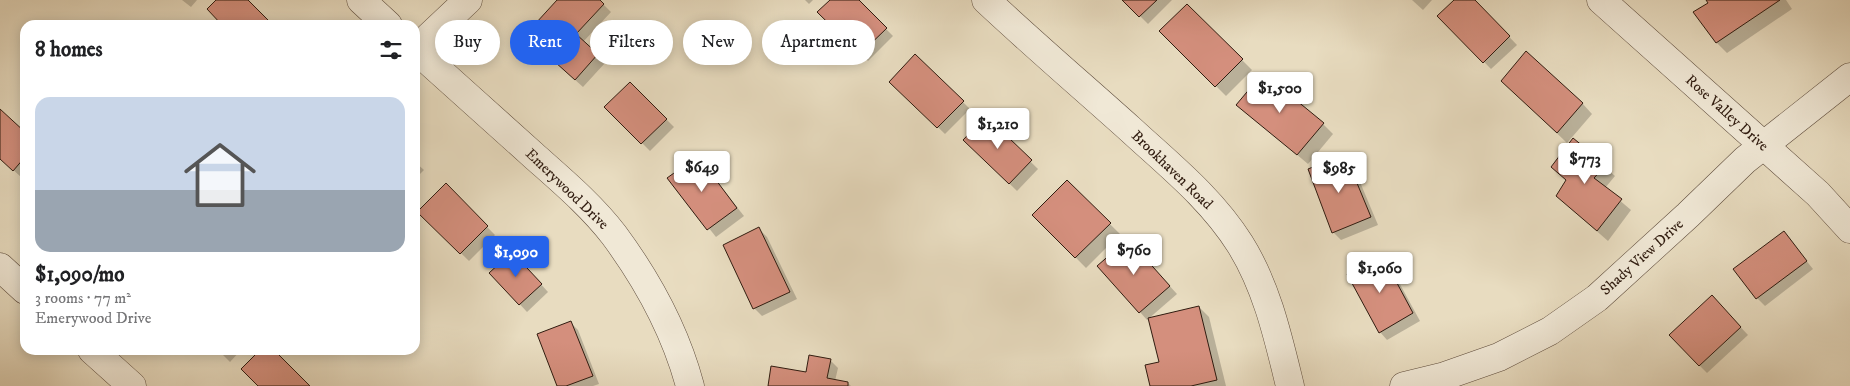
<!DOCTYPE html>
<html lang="en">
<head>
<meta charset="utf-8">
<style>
  :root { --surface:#fff; --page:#f2f2f2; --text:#202124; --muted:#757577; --accent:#2563eb }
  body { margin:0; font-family:"IM FELL DW Pica",serif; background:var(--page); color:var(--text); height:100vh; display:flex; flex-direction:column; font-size:19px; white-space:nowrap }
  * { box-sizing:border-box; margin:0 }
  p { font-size:16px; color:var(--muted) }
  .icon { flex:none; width:28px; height:28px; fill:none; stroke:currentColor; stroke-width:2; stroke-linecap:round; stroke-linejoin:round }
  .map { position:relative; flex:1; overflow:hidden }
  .side { position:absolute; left:20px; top:20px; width:400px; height:335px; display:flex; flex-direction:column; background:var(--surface); border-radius:15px; box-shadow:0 2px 12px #0003 }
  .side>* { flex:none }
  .guide { position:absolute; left:435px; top:20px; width:475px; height:45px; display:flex; gap:10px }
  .price { position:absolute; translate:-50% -42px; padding:0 11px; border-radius:5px; background:#fff; color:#222; font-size:16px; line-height:32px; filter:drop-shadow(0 1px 2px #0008) }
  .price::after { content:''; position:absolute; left:50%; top:30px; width:15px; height:11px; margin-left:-8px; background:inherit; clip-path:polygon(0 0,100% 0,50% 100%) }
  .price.on { background:var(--accent); color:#fff }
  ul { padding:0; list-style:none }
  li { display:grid; align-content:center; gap:10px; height:265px; padding:0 15px }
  li span { display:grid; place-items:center; height:155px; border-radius:15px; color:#555 }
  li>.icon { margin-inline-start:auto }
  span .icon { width:90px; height:90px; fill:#fffc; stroke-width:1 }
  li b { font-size:21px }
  h2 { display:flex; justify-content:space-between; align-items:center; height:60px; padding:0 15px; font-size:21px }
  .pill { padding:0 18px; border-radius:22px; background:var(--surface); box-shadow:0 2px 12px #0003; font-size:18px; line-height:45px }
  .pill.on { background:var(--accent); color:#fff }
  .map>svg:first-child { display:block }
  .shadow { fill:#0003 }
  .building { fill:#d48f7d; stroke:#301c10 }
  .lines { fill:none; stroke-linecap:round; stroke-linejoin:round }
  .minor-casing { stroke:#5e4c3c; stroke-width:29 }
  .tertiary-casing { stroke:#5e4c3c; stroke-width:29 }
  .minor { stroke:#f0e8d6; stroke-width:28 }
  .tertiary { stroke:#f0e8d6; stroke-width:28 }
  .labels { text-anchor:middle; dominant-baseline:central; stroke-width:4.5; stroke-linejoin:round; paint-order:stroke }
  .street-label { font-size:15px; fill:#301c10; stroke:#f0e8d6 }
</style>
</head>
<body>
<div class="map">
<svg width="1850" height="386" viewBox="0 0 1850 386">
  <rect width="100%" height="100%" fill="#e8dcc0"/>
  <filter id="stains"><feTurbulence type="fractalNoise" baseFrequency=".004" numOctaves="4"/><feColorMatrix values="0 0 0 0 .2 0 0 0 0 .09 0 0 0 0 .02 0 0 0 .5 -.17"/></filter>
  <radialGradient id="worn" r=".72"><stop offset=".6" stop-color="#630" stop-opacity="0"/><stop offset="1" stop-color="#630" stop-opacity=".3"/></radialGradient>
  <g class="shadow">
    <polygon points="182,0 197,0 191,7"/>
    <polygon points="558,0 599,0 611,12 583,42 605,63 583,87 534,43"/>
    <polygon points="805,0 813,0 809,4"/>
    <polygon points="831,0 857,0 893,36 868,61 819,12"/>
    <polygon points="1124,0 1172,0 1148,24"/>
    <polygon points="1412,0 1432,0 1423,10"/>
    <polygon points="1456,0 1474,0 1517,45 1491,69 1439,16"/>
    <polygon points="1708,0 1786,0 1792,9 1727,53 1717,43 1695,12 1710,3"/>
    <polygon points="1187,5 1252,70 1226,96 1161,31"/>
    <polygon points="916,56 970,109 945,134 891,82"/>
    <polygon points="630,83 674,127 650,151 606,107"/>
    <polygon points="1513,91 1582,103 1592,114 1567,143"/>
    <polygon points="1238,105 1323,124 1333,134 1308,164"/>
    <polygon points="0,111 25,134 25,173 21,177 0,158"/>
    <polygon points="986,118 1038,169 1017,191 965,140"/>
    <polygon points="1573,140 1615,176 1605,188 1631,210 1608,241 1568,206 1567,181"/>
    <polygon points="1345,155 1352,163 1378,225 1341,240 1333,232"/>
    <polygon points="697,157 744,216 716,237 669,178"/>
    <polygon points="415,162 424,170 415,179"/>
    <polygon points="1067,182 1120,234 1086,268 1034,215"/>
    <polygon points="446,185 495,235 469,261 419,212"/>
    <polygon points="759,229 767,237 797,299 762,316 754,308"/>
    <polygon points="1784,233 1813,269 1765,306 1757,298"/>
    <polygon points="1135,248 1177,294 1147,320 1140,312"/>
    <polygon points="1382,257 1389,264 1420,321 1387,340 1380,332"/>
    <polygon points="520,261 548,292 527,312 491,273"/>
    <polygon points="1720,305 1748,335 1707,373 1699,365"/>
    <polygon points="1199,307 1209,317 1226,386 1151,386 1160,363"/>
    <polygon points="571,323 578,330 599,384 593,386 558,386"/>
    <polygon points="218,350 241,350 230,362"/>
    <polygon points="830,360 838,368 835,381 848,383 851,386 769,386 807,374"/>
  </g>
  <g class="building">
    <polygon points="216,0 248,0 273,25 222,25 207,9"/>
    <polygon points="557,0 600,0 604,4 576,34 598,54 575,80 525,35"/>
    <polygon points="830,0 859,0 887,28 860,54 817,12"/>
    <polygon points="1122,0 1157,0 1139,17"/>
    <polygon points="1454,0 1475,0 1510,36 1483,63 1437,16"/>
    <polygon points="1706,0 1780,0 1716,43 1693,12 1708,3"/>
    <polygon points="1187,4 1243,59 1215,87 1159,31"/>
    <polygon points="1526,51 1583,103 1557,133 1501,81"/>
    <polygon points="915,54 964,101 937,128 889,82"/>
    <polygon points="1263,73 1324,123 1297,155 1236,105"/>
    <polygon points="630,82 667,119 641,144 604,107"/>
    <polygon points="0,109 25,132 25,157 13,171 0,159"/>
    <polygon points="986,116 1032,160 1009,184 963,140"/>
    <polygon points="1573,138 1606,165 1594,178 1622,199 1597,231 1556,196 1566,180 1551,167"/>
    <polygon points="1345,154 1371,217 1332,233 1308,169"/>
    <polygon points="698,156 737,208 707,230 667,178"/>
    <polygon points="1067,180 1111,223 1075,258 1032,215"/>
    <polygon points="446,183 488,226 460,254 417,212"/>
    <polygon points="759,227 790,292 753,309 723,245"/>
    <polygon points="1784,231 1807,261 1756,299 1733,269"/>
    <polygon points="1128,239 1170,286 1139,313 1097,266"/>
    <polygon points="512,252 542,284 519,305 489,273"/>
    <polygon points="1382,255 1413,313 1379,333 1347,274"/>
    <polygon points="1712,295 1741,327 1699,366 1669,335"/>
    <polygon points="1199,306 1217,380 1191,386 1150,386 1145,365 1159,362 1148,318"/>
    <polygon points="571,321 593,376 566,386 557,386 537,334"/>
    <polygon points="260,350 274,350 310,386 258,386 241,369"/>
    <polygon points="809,355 831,359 827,378 848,382 848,386 768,386 771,366 806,372"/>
  </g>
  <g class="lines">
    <defs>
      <g id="minor">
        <polyline points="361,0 388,25"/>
        <path d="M986,0C1033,44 1082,86 1130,129C1169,165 1211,198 1240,244C1267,287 1278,337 1290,386"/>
        <polyline points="1601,0 1818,194 1850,229"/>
        <path d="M415,49C454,84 494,120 533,155C561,180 591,205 614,235C648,281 675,330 690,386"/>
        <polyline points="416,49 468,0"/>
        <polyline points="1404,386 1445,376 1499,357 1550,331 1597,298 1688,215 1745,160 1850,77"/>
      </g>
      <g id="tertiary">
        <polyline points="0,267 25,290"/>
        <polyline points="92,350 132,386"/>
      </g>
    </defs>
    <use href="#minor" class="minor-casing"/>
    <use href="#tertiary" class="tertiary-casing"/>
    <use href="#minor" class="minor"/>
    <use href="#tertiary" class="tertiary"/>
  </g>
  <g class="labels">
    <g class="street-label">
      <text transform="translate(1727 113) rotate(42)">Rose Valley Drive</text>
      <text transform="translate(1172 170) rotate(44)">Brookhaven Road</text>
      <text transform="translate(567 189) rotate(44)">Emerywood Drive</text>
      <text transform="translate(1642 257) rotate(-42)">Shady View Drive</text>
    </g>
  </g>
  <rect width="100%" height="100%" filter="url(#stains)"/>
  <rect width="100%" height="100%" fill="url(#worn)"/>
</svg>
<b class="price" style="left:1280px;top:114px">$1,500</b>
<b class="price" style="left:998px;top:150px">$1,210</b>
<b class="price" style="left:1585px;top:185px">$773</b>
<b class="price" style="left:702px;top:193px">$649</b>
<b class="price" style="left:1339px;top:194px">$985</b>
<b class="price" style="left:1134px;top:276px">$760</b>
<b class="price on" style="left:516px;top:278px">$1,090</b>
<b class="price" style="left:1380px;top:294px">$1,060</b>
<div class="guide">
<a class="pill">Buy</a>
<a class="pill on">Rent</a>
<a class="pill">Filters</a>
<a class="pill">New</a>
<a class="pill">Apartment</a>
</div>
<section class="side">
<h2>8 homes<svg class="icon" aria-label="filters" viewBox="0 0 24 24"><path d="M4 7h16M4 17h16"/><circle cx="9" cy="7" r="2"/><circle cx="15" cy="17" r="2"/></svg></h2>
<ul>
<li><span style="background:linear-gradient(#c9d6e8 60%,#9aa5b1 0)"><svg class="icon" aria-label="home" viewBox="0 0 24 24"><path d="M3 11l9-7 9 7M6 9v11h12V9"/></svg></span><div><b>$1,090/mo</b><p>3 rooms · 77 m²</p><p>Emerywood Drive</p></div></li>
</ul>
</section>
</div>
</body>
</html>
